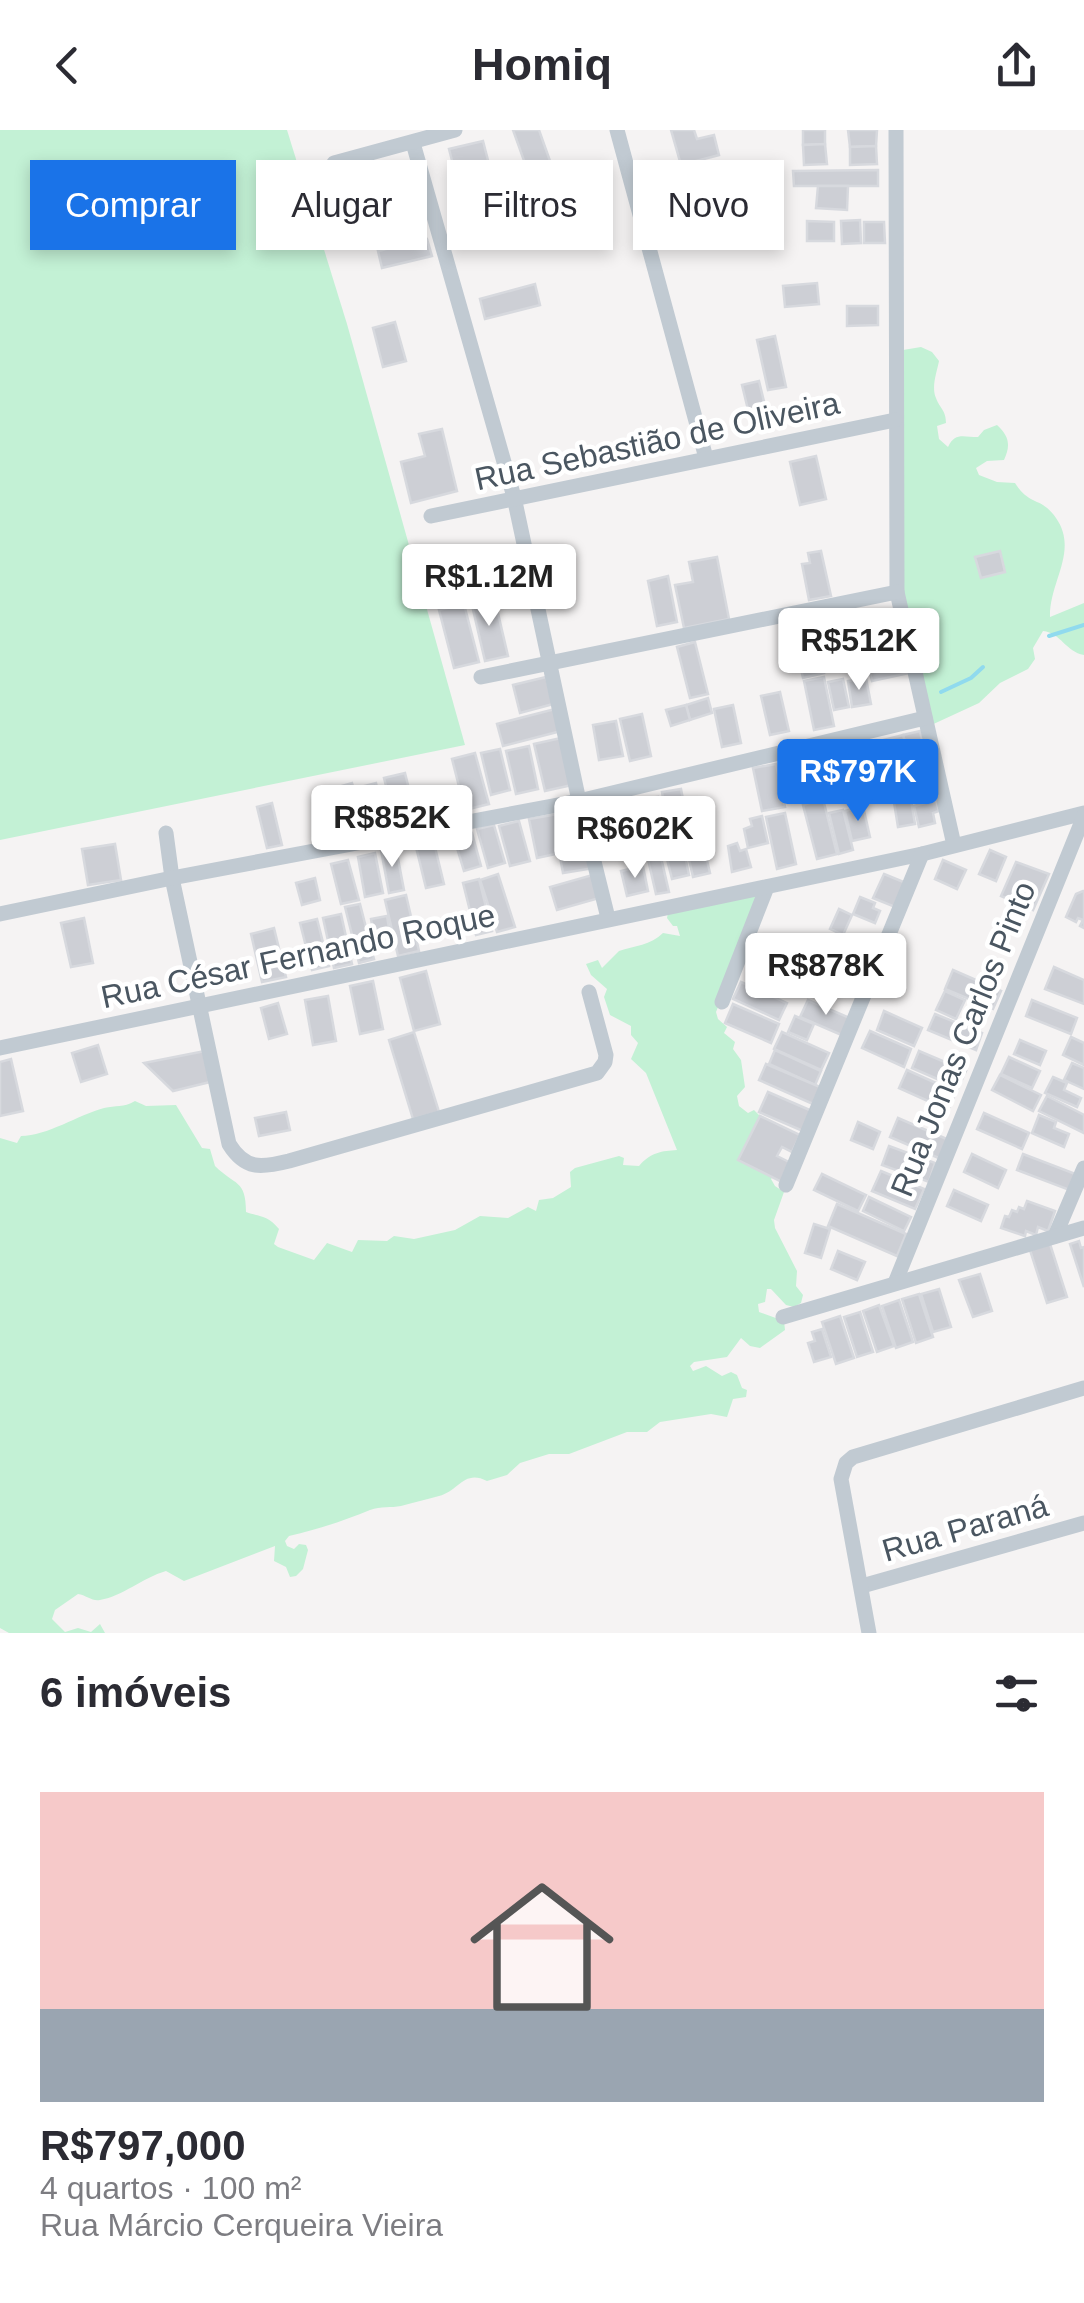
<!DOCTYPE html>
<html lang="pt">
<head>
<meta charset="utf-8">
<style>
  :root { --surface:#fff; --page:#f2f2f3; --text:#2b2b33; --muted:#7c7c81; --accent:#1a73e8 }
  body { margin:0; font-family:Arial,sans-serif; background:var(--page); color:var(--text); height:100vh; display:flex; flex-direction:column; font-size:38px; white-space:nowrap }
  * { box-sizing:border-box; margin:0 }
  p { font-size:32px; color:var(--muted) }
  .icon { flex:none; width:55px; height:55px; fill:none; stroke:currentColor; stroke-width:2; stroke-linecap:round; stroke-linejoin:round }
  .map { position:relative; height:1503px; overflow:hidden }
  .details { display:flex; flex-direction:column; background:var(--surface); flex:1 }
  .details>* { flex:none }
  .top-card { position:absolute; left:30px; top:30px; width:1025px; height:90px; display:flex; gap:20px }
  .price { position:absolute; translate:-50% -85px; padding:0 22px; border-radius:10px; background:#fff; color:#222; font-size:32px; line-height:65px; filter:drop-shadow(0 2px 5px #0008) }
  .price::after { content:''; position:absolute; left:50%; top:60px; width:30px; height:22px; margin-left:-15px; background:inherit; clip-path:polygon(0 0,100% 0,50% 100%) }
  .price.active { background:var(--accent); color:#fff }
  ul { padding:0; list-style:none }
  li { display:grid; align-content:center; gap:20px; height:530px; padding:0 40px }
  li span { display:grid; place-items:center; height:310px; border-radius:0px; color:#555 }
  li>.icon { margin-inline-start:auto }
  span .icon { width:180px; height:180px; fill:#fffc; stroke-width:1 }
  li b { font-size:42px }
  h2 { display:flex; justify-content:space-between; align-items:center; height:120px; padding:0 40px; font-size:42px }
  .chip { padding:0 35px; border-radius:0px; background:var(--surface); box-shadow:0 5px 15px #0003; font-size:35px; line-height:90px }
  .chip.active { background:var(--accent); color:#fff }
  header { display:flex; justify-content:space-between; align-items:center; height:130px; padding:0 40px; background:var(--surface); font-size:45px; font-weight:800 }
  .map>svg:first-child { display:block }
  .green { fill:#c3f1d5 }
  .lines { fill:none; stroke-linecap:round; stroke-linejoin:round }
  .stream { stroke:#90daee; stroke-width:4 }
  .building { fill:#cdcfd5; stroke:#d7d9de; stroke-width:2.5 }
  .minor { stroke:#c1cad2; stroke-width:15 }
  .labels { text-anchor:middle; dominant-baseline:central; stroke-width:9; stroke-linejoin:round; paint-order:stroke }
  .street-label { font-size:32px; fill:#4a5661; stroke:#fff }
</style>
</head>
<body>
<header><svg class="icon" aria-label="back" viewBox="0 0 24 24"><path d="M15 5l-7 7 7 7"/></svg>Homiq<svg class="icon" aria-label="share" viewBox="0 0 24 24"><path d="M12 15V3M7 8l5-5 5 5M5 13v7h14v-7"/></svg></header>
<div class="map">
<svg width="1084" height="1503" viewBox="0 0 1084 1503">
  <rect width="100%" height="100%" fill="#f5f3f3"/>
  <g class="green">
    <polygon points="0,0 287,0 347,194 465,615 0,710"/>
    <path d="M921,217L932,222L939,231C937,242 931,257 936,268C940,279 946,280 946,293L937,296L939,309L948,317C955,302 963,307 978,307L984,300L997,295C1009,306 1011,315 1004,330L987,331L976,338L979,345L997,352L1015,353C1030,377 1041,366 1056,388C1079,421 1049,452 1050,487L1084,473V525C1066,522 1061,503 1043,501L1033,518L1035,529L1028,539L1000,553L979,573L927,597L897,462L903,220Z"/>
    <path d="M767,757L716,882L718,889L727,897L724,903L735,912L733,919L741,930L745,957L737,966L739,976L748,983L754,980L763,989L775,1044L771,1049L775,1056L784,1062L774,1090L775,1098L797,1141L796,1156L803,1165L801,1173L794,1177L786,1175L771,1159H767L765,1172L758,1174L759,1182L784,1191L785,1200L760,1218L750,1216L741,1208L727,1227L694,1232L690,1236L693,1241L706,1236L722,1246L731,1242L737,1245L742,1258L747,1260L746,1267L733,1269L727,1287L711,1284L660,1292L647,1302H627L569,1324H549L520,1333L507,1345L487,1351C464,1339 459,1361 439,1366C427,1369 413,1373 401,1376C391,1378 381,1376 370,1380C343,1391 319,1399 289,1406L285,1411L287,1416L294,1419L299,1414L306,1415L308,1420L303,1439L296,1446L290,1447L286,1437L274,1431L275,1416L184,1451L166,1441C142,1448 123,1466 100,1470C93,1472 86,1465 78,1464L55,1480L52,1489L65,1502L78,1498L91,1502L100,1494L105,1503H9L0,1498V1008L17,1013L21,1006C47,1006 78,985 104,978C116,975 123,978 135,971L146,976L176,975L202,1018L210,1019L215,1036C235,1056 246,1049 246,1082C260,1087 268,1085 279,1099L274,1114L278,1117L314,1130L327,1113L352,1122L358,1110L387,1111L394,1106L414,1109L455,1100L480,1086L508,1088L528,1077L536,1081L539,1070L553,1068L571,1057L570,1042L575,1038L619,1026L624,1028L623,1035L639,1036C651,1022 662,1021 677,1020L646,943L631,929L638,913L631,905V896L610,885L604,867L607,859L591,845L586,834L598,830L602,838L619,821C634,816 651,815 663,803L680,806L677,796H673L667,788L668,783Z"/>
  </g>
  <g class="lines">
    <g class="stream">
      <polyline points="1049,506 1084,495"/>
      <polyline points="941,562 971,548 983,537"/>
    </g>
  </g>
  <g class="building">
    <polygon points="513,0 539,0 555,45 532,53"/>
    <polygon points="671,0 694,0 697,9 714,5 719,25 681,35"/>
    <polygon points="803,0 825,0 825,14 803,15"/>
    <polygon points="848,0 877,0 876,16 850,17"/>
    <polygon points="483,11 490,38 456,46 449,19"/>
    <polygon points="825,14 827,34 804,35 803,15"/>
    <polygon points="876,16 877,34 850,35 850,17"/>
    <polygon points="878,40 878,56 794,56 793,41"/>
    <polygon points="487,47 494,68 460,78 454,57"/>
    <polygon points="759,48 765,67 737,76 731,57"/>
    <polygon points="818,56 848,56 847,80 816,78"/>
    <polygon points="413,69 420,100 395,106 388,75"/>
    <polygon points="860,90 861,113 842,114 841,91"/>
    <polygon points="807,91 834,92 834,111 807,111"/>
    <polygon points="864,92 884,92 885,113 864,113"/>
    <polygon points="427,109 432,126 382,138 378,121"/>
    <polygon points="817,153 819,174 785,177 783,156"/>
    <polygon points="535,154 540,175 485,189 480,169"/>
    <polygon points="847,176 878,176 878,195 847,196"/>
    <polygon points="395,192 406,231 383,237 373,198"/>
    <polygon points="775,206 786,257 768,260 757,210"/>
    <polygon points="759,251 767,284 750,288 742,255"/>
    <polygon points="442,299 457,361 411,373 401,332 425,326 419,304"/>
    <polygon points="816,326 826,369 800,375 790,332"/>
    <polygon points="821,421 831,466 809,470 802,434 810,433 808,423"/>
    <polygon points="1000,421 1005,442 981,448 975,427"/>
    <polygon points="717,427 729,489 684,498 675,455 693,452 689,432"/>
    <polygon points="668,446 677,492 657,496 648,451"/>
    <polygon points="494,466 508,526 485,531 471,471"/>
    <polygon points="464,474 479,532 454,538 439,480"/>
    <polygon points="813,494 824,543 803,548 792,499"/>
    <polygon points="831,494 840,538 827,541 817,497"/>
    <polygon points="695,512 708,564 690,568 677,517"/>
    <polygon points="860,516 863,535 844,538 840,520"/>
    <polygon points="905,526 909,543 872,551 868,535"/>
    <polygon points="546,547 553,574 520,583 513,555"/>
    <polygon points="824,547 834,596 814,600 804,551"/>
    <polygon points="866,548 871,574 852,577 848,551"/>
    <polygon points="843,549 849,577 834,580 828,552"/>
    <polygon points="780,562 789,601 770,605 761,566"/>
    <polygon points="708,568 712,583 690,590 686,575"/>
    <polygon points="686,575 690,590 671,596 666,580"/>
    <polygon points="733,575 741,613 722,617 714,579"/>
    <polygon points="555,579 561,601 503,616 497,594"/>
    <polygon points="642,584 651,626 630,631 620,589"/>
    <polygon points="616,591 623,626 599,630 593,595"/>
    <polygon points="920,601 925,626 910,630 903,605"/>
    <polygon points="903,605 910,630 887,637 880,611"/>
    <polygon points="561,608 572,655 545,661 534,614"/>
    <polygon points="529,616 538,659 516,664 506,621"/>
    <polygon points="873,616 878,643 859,647 853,620"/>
    <polygon points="500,619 510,660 491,665 481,623"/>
    <polygon points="475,623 489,674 465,680 452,629"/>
    <polygon points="812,628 820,660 802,665 794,632"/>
    <polygon points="776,634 785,677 762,681 753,638"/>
    <polygon points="405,643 417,691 396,696 384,648"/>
    <polygon points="902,644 906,661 868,670 864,654"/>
    <polygon points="352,653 366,701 344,707 331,659"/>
    <polygon points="376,653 384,688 364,692 357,658"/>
    <polygon points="681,659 688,695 668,698 662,662"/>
    <polygon points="910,664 915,694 898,697 893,666"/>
    <polygon points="658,667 663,702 645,704 640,669"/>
    <polygon points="823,669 837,724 817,729 803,675"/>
    <polygon points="936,670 939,681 933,683 935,693 919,697 914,676"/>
    <polygon points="272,673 282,715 267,718 257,677"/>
    <polygon points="863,676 870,707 852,711 845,681"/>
    <polygon points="843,680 853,720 839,724 829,683"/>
    <polygon points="785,683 796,734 777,739 766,687"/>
    <polygon points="558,684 565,722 537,728 529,689"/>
    <polygon points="762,686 768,713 748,718 744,699 752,696 750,689"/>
    <polygon points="636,690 640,710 615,714 611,694"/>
    <polygon points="519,691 530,731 510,736 499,696"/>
    <polygon points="494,695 505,733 488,738 477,699"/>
    <polygon points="701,700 703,709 663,717 662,707"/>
    <polygon points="472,703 481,736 464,741 454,708"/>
    <polygon points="433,709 444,754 426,758 415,713"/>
    <polygon points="581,709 583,720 590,719 594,738 563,743 560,727 568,725 566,712"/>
    <polygon points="657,710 669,762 656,764 644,712"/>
    <polygon points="703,713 710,743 693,747 686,716"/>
    <polygon points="737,713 740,721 746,719 751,737 732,742 728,716"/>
    <polygon points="115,714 121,750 88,755 82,719"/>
    <polygon points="396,718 404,760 389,763 381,720"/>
    <polygon points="990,720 1006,727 996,751 979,744"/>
    <polygon points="684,721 689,745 672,749 666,725"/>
    <polygon points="375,723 383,763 365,767 358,727"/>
    <polygon points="348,730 359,770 341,774 331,734"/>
    <polygon points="943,730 966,740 957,759 935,749"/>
    <polygon points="1016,732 1049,744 1033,780 1001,766"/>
    <polygon points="643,736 648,761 627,766 621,741"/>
    <polygon points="498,744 515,797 497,802 480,750"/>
    <polygon points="596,744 603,767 557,780 550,757"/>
    <polygon points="884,744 906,753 895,777 873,768"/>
    <polygon points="315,748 320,770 302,775 296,753"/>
    <polygon points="479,749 492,801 476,805 463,753"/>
    <polygon points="1083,761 1084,761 1084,798 1080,796 1083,790 1078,788 1076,792 1066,787 1076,764"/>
    <polygon points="406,765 419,821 398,826 385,770"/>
    <polygon points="860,767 875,773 873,778 880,781 875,793 853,784"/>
    <polygon points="360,774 374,829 359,833 345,777"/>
    <polygon points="839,779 852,785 843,805 830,799"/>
    <polygon points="341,784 352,834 334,838 323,788"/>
    <polygon points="387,786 392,816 376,818 371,789"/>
    <polygon points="84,788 93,833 71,837 61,793"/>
    <polygon points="317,789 329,836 312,840 300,793"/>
    <polygon points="274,798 286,847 262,852 251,804"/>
    <polygon points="840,816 874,832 867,848 833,833"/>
    <polygon points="816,827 866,854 861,864 810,837"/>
    <polygon points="1054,837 1084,850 1084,874 1045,859"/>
    <polygon points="953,840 1001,861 993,879 945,859"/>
    <polygon points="426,841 440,894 414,901 400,848"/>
    <polygon points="805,842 828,853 821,868 798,857"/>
    <polygon points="373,851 383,899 360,904 350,856"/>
    <polygon points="741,852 787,873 779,890 733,869"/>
    <polygon points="945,861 965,870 956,889 936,880"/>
    <polygon points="328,866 336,911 313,915 305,870"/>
    <polygon points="808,870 852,889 844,906 800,887"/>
    <polygon points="1032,870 1077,888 1071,904 1026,886"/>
    <polygon points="278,873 287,904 269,909 261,878"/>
    <polygon points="733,874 779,894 771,913 725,893"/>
    <polygon points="884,881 922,898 914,916 877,900"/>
    <polygon points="935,884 982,903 976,920 928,900"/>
    <polygon points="795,886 814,894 807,910 788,902"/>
    <polygon points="870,901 911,919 904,937 862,918"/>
    <polygon points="414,902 439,982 413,989 389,910"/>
    <polygon points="782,902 829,923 821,940 774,919"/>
    <polygon points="1071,907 1084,913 1084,935 1063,925"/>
    <polygon points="1020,910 1046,921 1040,935 1014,924"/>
    <polygon points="98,915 107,944 81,952 72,923"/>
    <polygon points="775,920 821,941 815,955 769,934"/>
    <polygon points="205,921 210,952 173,961 144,933"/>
    <polygon points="919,921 966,941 958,958 912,938"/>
    <polygon points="1009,927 1040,941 1032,958 1001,944"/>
    <polygon points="11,929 23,981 0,986 0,932"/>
    <polygon points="1072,933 1084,938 1084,959 1064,950"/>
    <polygon points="766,934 820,957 813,974 759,950"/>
    <polygon points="907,940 956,962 948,980 899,958"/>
    <polygon points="1000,945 1041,965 1033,981 992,960"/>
    <polygon points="1053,947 1067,953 1064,960 1081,968 1077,977 1045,963"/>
    <polygon points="768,962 812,981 803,1001 759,982"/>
    <polygon points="1047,966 1084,985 1084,1003 1039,981"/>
    <polygon points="286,982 290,1000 259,1006 255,988"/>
    <polygon points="984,983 1029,1003 1022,1019 977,999"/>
    <polygon points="1039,985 1056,992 1054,998 1069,1004 1064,1017 1032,1003"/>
    <polygon points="760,986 800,1005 792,1022 782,1017 777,1026 791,1033 782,1052 738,1030"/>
    <polygon points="898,988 949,1010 941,1029 890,1007"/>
    <polygon points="858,992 880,1002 873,1019 851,1010"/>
    <polygon points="889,1016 935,1033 929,1052 882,1035"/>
    <polygon points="972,1024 1006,1040 998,1058 964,1042"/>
    <polygon points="1023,1024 1078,1045 1072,1061 1017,1040"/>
    <polygon points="881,1041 924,1059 915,1079 872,1061"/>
    <polygon points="822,1044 866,1065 858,1081 814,1060"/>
    <polygon points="954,1060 988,1075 981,1091 947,1076"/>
    <polygon points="869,1067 911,1087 904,1101 863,1081"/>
    <polygon points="1027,1071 1055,1081 1048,1101 1038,1097 1036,1105 1026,1101 1025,1106 1001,1098 1005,1086 1009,1087 1012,1080 1017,1082 1019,1077 1024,1079"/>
    <polygon points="837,1074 906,1104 897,1126 828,1096"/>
    <polygon points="814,1094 830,1099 821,1128 805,1123"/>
    <polygon points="1079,1111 1081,1118 1084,1117 1084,1157 1070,1114"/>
    <polygon points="1050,1114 1067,1167 1047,1173 1030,1120"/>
    <polygon points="838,1121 865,1132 857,1150 831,1139"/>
    <polygon points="980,1144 992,1181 973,1187 959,1150"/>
    <polygon points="939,1159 951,1197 933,1202 921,1164"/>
    <polygon points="919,1164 933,1207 916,1213 902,1169"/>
    <polygon points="899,1170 913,1212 896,1218 882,1176"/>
    <polygon points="879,1175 894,1216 877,1222 863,1181"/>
    <polygon points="860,1182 873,1222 857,1227 844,1187"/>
    <polygon points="840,1186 854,1228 836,1234 822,1192"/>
    <polygon points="822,1199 831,1227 814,1232 808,1213 815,1211 812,1202"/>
  </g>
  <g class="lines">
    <g class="minor">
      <polyline points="617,0 706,328"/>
      <polyline points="896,0 897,462 954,715"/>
      <polyline points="413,13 514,367 579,671 608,788"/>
      <polyline points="334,33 455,0"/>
      <polyline points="431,386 895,290"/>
      <polyline points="481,547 897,462"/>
      <path d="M166,703L172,748L229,1014C245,1040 261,1038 289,1031L597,943L605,932L606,925L589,862"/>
      <polyline points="0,784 172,748 579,671 925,588"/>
      <polyline points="722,872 767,757"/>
      <polyline points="0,918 922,724 1084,683"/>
      <polyline points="786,1055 922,724"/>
      <polyline points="1055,1106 1084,1038"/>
      <polyline points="895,1153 1084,686"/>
      <polyline points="783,1187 1084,1098"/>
      <polyline points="862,1456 1084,1393"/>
      <polyline points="869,1503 841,1349 846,1333 853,1327 1084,1258"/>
    </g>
  </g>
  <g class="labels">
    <g class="street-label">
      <text transform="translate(657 311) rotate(-12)">Rua Sebastião de Oliveira</text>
      <text transform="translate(298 826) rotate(-12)">Rua César Fernando Roque</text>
      <text transform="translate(963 909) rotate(-68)">Rua Jonas Carlos Pinto</text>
      <text transform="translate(965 1398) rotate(-16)">Rua Paraná</text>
    </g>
  </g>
</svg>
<b class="price" style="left:489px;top:499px">R$1.12M</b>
<b class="price" style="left:859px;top:563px">R$512K</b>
<b class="price active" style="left:858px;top:694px">R$797K</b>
<b class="price" style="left:392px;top:740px">R$852K</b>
<b class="price" style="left:635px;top:751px">R$602K</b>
<b class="price" style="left:826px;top:888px">R$878K</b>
<div class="top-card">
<a class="chip active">Comprar</a>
<a class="chip">Alugar</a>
<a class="chip">Filtros</a>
<a class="chip">Novo</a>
</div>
</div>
<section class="details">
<h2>6 imóveis<svg class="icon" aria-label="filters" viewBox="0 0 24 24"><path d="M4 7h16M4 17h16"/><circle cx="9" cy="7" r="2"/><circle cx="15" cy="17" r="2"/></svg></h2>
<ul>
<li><span style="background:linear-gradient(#f6c9c9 70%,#9aa5b1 0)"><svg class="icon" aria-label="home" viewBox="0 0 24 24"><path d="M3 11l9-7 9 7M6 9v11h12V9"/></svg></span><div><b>R$797,000</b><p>4 quartos · 100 m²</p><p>Rua Márcio Cerqueira Vieira</p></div></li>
</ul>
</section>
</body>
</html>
